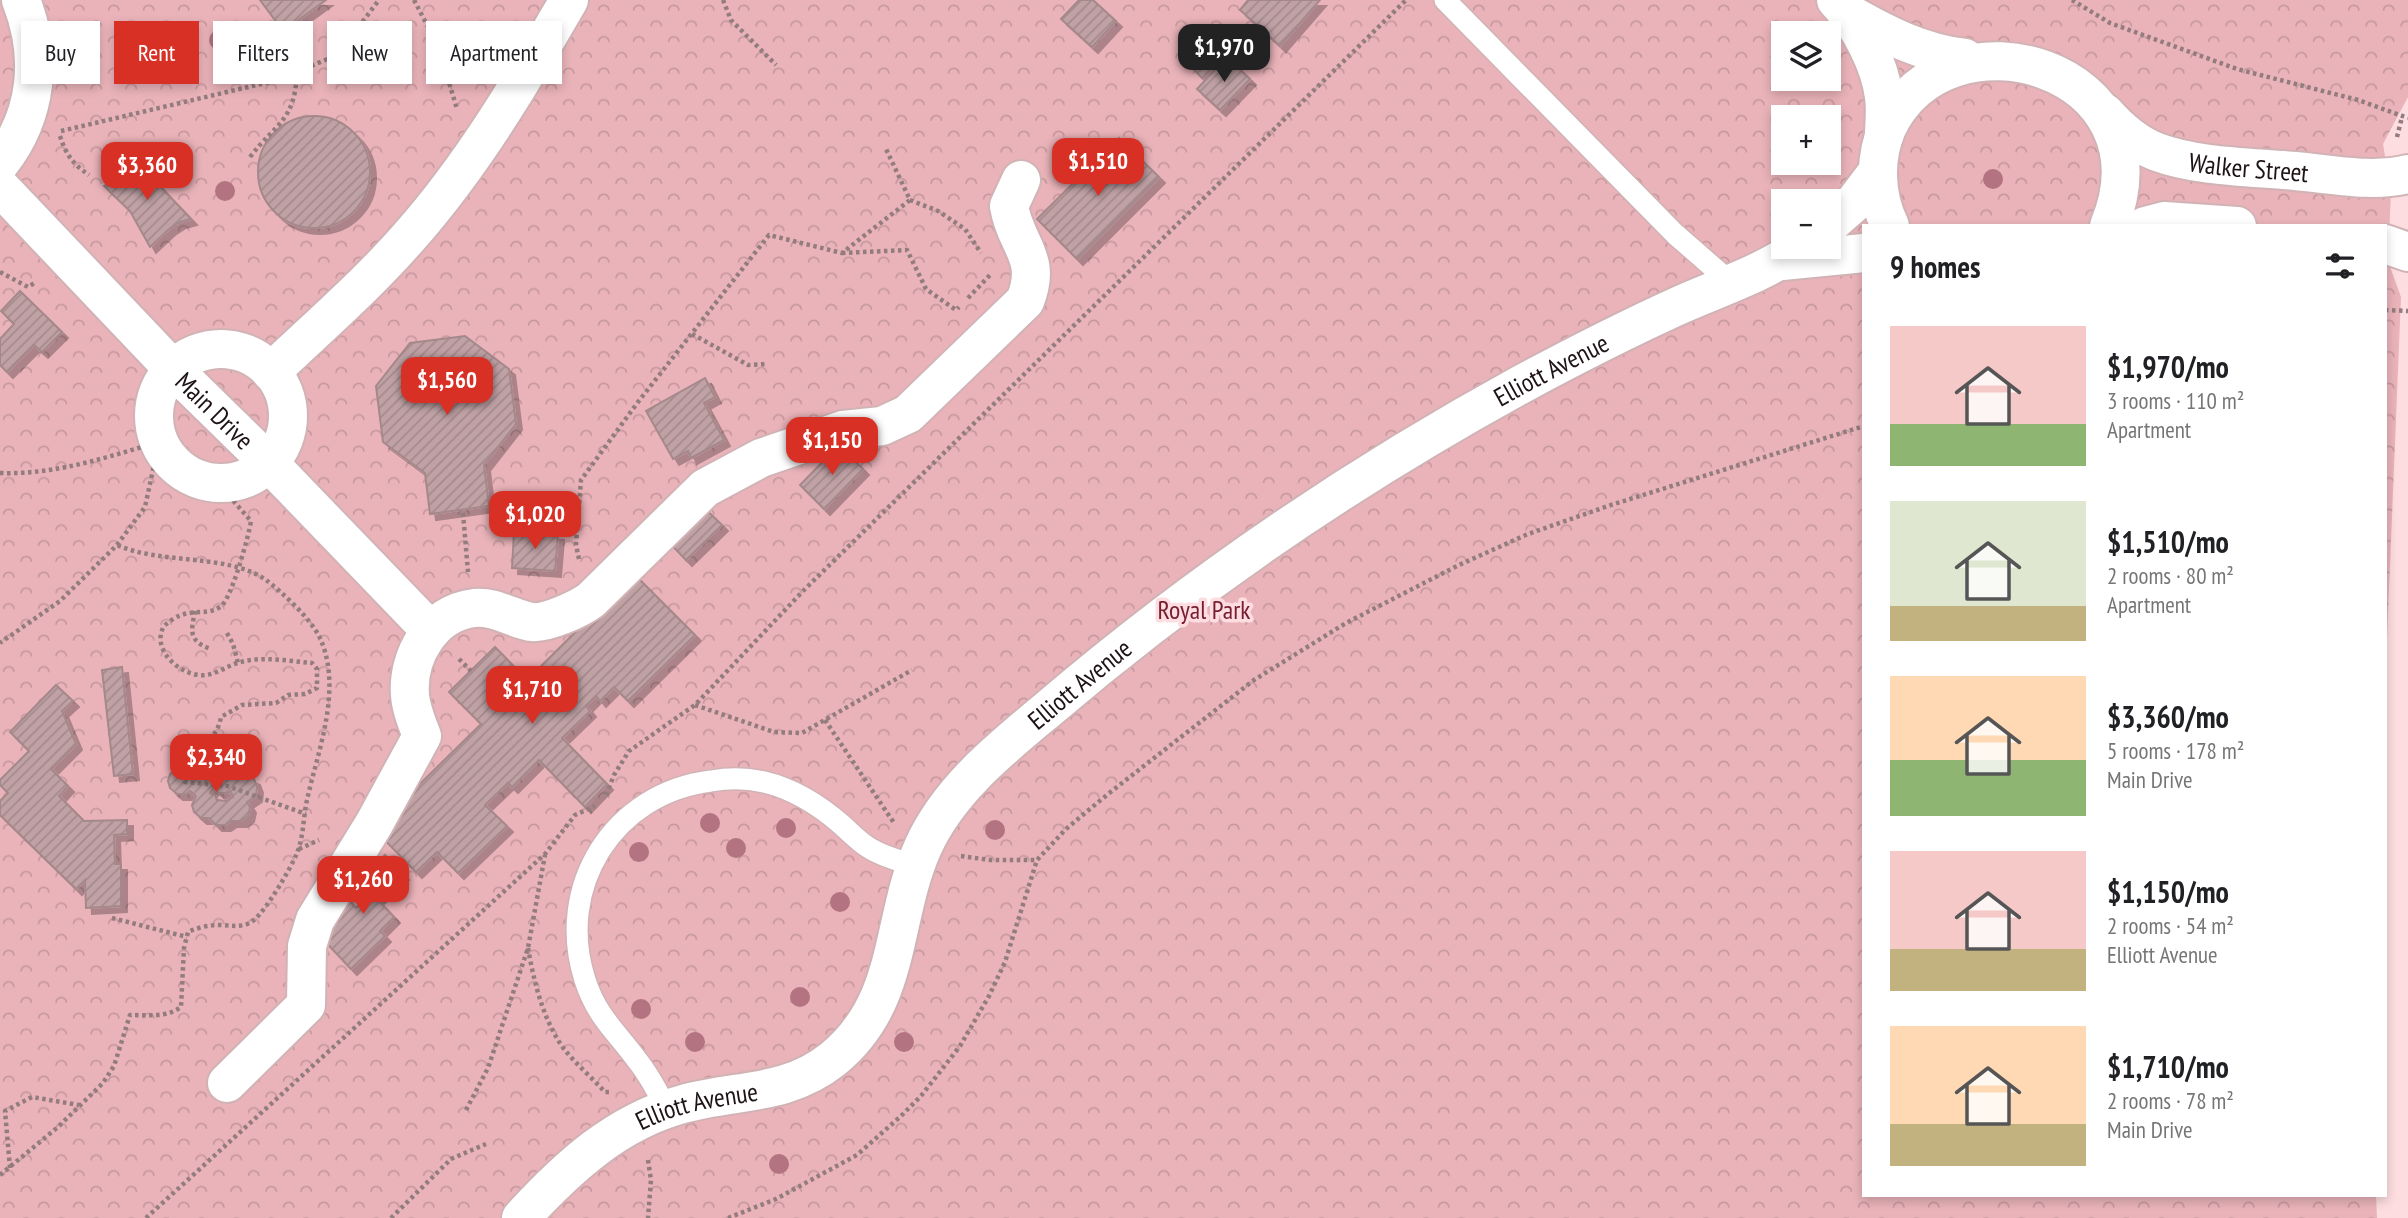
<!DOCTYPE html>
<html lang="en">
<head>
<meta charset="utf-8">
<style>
  :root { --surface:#fff; --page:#f6f6f6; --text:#202124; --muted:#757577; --accent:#d93025 }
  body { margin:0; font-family:"PT Sans Narrow",sans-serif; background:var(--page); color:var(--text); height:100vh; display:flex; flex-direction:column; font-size:26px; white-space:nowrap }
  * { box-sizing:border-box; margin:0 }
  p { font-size:23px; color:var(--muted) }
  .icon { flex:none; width:38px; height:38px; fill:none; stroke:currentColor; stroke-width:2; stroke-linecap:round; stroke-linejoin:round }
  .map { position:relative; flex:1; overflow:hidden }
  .drawer { position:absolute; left:1862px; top:224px; width:525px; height:973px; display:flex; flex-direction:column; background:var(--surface); border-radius:0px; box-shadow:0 4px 10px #0003 }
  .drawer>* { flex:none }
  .top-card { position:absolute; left:21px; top:21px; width:665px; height:63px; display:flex; gap:14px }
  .controls { position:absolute; left:1771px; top:21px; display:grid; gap:14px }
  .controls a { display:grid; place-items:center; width:70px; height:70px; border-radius:0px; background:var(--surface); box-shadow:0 4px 10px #0003; font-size:35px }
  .price { position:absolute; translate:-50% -60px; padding:0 16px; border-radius:14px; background:var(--accent); color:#fff; font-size:23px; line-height:46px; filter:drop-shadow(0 2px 4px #0008) }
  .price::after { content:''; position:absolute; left:50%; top:42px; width:21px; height:16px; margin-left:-10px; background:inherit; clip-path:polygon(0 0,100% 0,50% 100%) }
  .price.current { background:#222; color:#fff }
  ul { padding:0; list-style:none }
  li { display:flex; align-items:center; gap:21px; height:175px; padding:0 28px }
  li span { display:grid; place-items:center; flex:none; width:196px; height:140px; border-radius:0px; color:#555 }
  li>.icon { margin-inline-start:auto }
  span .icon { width:84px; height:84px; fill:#fffc; stroke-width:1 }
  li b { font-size:30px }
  h2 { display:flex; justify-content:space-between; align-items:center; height:84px; padding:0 28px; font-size:30px }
  .pill { padding:0 24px; border-radius:0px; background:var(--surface); box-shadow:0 4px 10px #0003; font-size:24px; line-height:63px }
  .pill.current { background:var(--accent); color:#fff }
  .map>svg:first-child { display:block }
  .park { fill:url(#park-crowns); fill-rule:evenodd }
  .building { fill:url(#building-hatch); stroke:#a5888a; stroke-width:2; fill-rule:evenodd; filter:url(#shadow) }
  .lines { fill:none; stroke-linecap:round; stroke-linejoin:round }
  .lane-casing { stroke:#d1b3b6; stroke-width:24 }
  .street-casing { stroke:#d1b3b6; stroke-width:42 }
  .path { stroke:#927c7e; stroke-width:4.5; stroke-dasharray:3.5 3.5; stroke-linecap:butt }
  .lane { stroke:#fff; stroke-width:21 }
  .street { stroke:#fff; stroke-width:38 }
  .tree { fill:#b37380 }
  .labels { text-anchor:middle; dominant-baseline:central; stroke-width:7; stroke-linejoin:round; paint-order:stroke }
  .street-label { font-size:26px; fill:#1d1214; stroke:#fddde0 }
  .park-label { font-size:26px; fill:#771c31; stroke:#fddde0 }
</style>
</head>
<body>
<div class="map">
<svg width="2408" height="1218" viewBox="0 0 2408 1218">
  <defs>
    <pattern id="park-crowns" width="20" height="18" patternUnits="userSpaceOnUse" patternTransform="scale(1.75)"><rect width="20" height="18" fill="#e9b3b9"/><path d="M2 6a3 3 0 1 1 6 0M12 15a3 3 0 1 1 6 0" fill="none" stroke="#c7999e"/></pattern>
    <pattern id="building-hatch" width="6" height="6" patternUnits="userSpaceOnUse" patternTransform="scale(1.75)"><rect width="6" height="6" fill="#c0a2a5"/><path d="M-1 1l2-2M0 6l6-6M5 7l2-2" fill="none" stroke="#a58a8d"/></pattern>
    <filter id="shadow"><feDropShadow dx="6" dy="6" stdDeviation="0" flood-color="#0004"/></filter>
  </defs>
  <rect width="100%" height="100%" fill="#fddde0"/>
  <path class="park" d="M0,0H2408V97L2383,144L2391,192L2388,261L2401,297L2385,687V226H1864V1195H2376L2377,1218H0ZM1783,33H1829V79H1783ZM1783,117H1829V163H1783ZM1783,201H1829V247H1783Z"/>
  <g class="building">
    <polygon points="260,0 326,0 283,31"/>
    <polygon points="1079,0 1093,0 1116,21 1092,47 1061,19"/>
    <polygon points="1248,0 1320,0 1280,46 1240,10"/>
    <polygon points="1203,38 1222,58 1202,78 1183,58"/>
    <polygon points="1227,57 1250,79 1220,110 1197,89"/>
    <circle cx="314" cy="172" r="56"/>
    <polygon points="1119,138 1159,177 1077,259 1037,219"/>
    <polygon points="141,157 155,181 191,219 180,222 169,229 150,247 130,211 104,186 126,175"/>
    <polygon points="20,291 62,332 42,352 34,345 7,372 0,365 0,339 14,324 1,311"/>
    <polygon points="465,336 509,369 516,424 484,465 489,506 430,514 425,473 383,442 376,386 410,343"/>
    <polygon points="705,378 715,397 704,403 724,440 691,458 688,451 673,459 646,411"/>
    <polygon points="839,445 863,469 824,509 800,485"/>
    <polygon points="698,502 722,525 686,560 663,536"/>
    <polygon points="514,532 558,534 555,571 512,568"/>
    <polygon points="634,574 695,635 628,701 614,687 600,701 596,696 586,706 590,711 562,738 607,784 585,807 539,760 512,787 508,783 485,805 507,826 458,873 437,852 416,872 374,829 481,724 449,692 495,647 527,680"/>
    <polygon points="122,667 133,774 114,776 102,670"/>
    <polygon points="56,685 73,701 62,711 76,744 51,769 68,786 59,796 84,821 127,820 127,834 114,835 115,864 121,864 121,906 86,908 85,880 76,889 0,815 0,801 8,793 0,785 0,780 29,751 10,732"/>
    <path d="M225,767L233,771L237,778L246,776L254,779L257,787L256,796L247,802L250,807L248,816L241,821H231L225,825H216L209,818H201L194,812L192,805L196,796L190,791L186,794H177L170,788L168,781L170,774L176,769H183L192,774L203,771L212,777L218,769ZM213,788L219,793H228L231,791L233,797L226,801L217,800L215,795L210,793Z"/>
    <polygon points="385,855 403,874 377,899 394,917 380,931 385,936 351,969 318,934 351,902 356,908 367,897 355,884"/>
  </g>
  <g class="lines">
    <defs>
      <g id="lane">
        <polyline points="1445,0 1675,234 1730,282"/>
        <path d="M667,1110C658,1092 649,1075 637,1060C615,1030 597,1017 585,980C555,887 613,793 711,781C728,778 747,778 764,782C794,789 819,805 842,825C851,833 860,843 871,849C884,857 901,861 916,866"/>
      </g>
      <g id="street">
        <path d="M1836,0C1859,24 1880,64 1884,97C1886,110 1884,123 1884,136"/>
        <path d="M1848,13C1885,34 1921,53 1965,58"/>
        <path id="s1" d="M2105,113C2119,129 2136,144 2157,152C2197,167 2252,167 2295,171C2331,174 2373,183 2408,174"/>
        <path d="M0,163C38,115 43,56 21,0"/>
        <path id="s2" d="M0,187L173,369L269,463L431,631"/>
        <polyline points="1829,225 1853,204 1878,171"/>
        <path d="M1890,226C1875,195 1874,159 1887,128C1948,0 2174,69 2109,226"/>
        <polyline points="2145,226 2164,221 2237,226"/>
        <polyline points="2385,244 2408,252"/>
        <polyline points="1782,261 1864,253"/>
        <circle cx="221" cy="416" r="67"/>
        <path d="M271,372C317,328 366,286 408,238C472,166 521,83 569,0"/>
        <path d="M227,1083L306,1005L307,946L315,920L374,824L422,736C417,723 411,709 410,695C407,656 432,613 474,608C495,606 511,618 531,622C546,624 579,609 591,600L705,488L761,458L843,430L882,426L908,414L1025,301C1043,257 1015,245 1009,206L1021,180"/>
        <path id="s3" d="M521,1218C567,1168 616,1122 683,1104C737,1089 787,1096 833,1059C903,1002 890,921 923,847C948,791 1000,749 1046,711C1192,586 1354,476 1522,384C1574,356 1627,329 1680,305C1720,287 1765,273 1800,247"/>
      </g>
    </defs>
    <use href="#lane" class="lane-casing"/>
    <use href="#street" class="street-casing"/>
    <g class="path">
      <polyline points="414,0 438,46 457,109"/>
      <polyline points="723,0 731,20 776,65"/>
      <polyline points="2072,0 2110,23 2237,69 2358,100 2408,118"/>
      <polyline points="61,131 278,80 337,55 379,0"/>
      <path d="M60,136C66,155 73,164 89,175"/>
      <polyline points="2397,137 2402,117"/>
      <path d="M250,157C277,122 295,121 297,72"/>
      <polyline points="910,200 938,211 965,229 981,253"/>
      <polyline points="842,253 907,250 926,289 956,310 959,307"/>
      <polyline points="0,272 28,287 36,282"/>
      <polyline points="968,298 991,274"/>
      <polyline points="2385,310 2408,311"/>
      <polyline points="692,334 748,365 768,364"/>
      <path d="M0,473C55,475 107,457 159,442L145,507L117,545L60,601L0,643"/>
      <path d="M225,482L229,496L251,521C249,535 231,601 220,607C203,618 188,604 164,626C151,648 177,673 199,675C214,677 227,665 241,662C263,656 289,661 312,663L317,669V688L305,694L288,695L276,703L242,705L221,717C215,749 194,737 187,759C185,766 185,775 185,782L227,786L306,814"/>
      <polyline points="463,513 468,572"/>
      <polyline points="579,559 576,545 581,480 638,402 769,235 842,253 910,200 886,149"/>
      <path d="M195,611C191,631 188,641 211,649"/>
      <polyline points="227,633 233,644 238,663"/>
      <polyline points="459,659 471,671"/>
      <polyline points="695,705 774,732 802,733 912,670"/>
      <polyline points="825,720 894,823"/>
      <polyline points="606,795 614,775 629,751 695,705 804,590 1406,0"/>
      <polyline points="299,849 319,840"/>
      <polyline points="961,856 990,860 1037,860"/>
      <polyline points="112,918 187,937"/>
      <path d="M528,948C534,982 543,1020 564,1049C576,1064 592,1078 605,1092H609"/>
      <polyline points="466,1110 488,1068 528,948 545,855"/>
      <polyline points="648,1160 651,1180 648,1218"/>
      <polyline points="10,1168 5,1111 32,1097 79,1105"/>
      <path d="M0,1175L58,1127L103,1083L114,1066L130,1015C147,1015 166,1018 181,1007L184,948L188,932C197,928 208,925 218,925C231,925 243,929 254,920C267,909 291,868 297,853C304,835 303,818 307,800C318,750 343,689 320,638C311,619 283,593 266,580C227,553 162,565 117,545"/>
      <polyline points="146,1218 545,854 575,815 595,806"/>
      <polyline points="391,1218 451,1159 486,1144"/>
      <polyline points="728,1218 776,1199 857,1155 901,1116 921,1096 960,1046 989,996 1005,962 1037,860 1066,829 1108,794 1254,680 1346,623 1459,565 1528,534 1611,505 1864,426"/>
    </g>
    <use href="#lane" class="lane"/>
    <use href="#street" class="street"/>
  </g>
  <g class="tree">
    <circle cx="219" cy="40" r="10"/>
    <circle cx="177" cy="72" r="10"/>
    <circle cx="1993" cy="179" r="10"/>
    <circle cx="225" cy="191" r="10"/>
    <circle cx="710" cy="823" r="10"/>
    <circle cx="786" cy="828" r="10"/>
    <circle cx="995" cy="830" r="10"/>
    <circle cx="736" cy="848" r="10"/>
    <circle cx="639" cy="852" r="10"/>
    <circle cx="840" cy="902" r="10"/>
    <circle cx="800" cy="997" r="10"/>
    <circle cx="641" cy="1009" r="10"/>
    <circle cx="695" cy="1042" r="10"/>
    <circle cx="904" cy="1042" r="10"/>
    <circle cx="779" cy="1164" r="10"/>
  </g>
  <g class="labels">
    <g class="street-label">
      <text stroke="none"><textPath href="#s1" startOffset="159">Walker Street</textPath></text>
      <text stroke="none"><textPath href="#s3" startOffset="1390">Elliott Avenue</textPath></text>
      <text stroke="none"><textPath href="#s2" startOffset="310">Main Drive</textPath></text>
      <text stroke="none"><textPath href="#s3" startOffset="822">Elliott Avenue</textPath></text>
      <text stroke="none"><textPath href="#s3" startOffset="214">Elliott Avenue</textPath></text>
    </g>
    <g class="park-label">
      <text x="1204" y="609">Royal Park</text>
    </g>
  </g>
</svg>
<div class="controls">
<a><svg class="icon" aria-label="layers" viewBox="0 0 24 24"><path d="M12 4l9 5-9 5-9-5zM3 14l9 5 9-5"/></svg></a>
<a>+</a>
<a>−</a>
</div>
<b class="price current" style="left:1224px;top:84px">$1,970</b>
<b class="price" style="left:1098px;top:198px">$1,510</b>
<b class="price" style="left:147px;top:202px">$3,360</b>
<b class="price" style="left:447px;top:417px">$1,560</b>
<b class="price" style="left:832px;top:477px">$1,150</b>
<b class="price" style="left:535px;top:551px">$1,020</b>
<b class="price" style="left:532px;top:726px">$1,710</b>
<b class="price" style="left:216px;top:794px">$2,340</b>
<b class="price" style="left:363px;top:916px">$1,260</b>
<div class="top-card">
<a class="pill">Buy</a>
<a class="pill current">Rent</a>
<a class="pill">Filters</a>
<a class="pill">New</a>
<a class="pill">Apartment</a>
</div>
<section class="drawer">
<h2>9 homes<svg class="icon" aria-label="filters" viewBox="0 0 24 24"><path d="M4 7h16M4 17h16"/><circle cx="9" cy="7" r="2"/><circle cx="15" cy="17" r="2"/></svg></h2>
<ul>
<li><span style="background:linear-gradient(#f6c9c9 70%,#8fb573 0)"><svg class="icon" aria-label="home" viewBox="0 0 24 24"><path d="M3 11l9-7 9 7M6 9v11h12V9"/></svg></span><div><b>$1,970/mo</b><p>3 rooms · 110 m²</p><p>Apartment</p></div></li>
<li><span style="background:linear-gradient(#dfe7d0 75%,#c2b280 0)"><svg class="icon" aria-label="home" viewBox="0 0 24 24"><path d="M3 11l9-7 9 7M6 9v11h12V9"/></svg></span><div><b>$1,510/mo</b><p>2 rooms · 80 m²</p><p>Apartment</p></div></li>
<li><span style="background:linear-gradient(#ffd9b3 60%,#8fb573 0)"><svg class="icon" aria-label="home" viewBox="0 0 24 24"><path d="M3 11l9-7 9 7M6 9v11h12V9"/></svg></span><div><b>$3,360/mo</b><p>5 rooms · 178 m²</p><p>Main Drive</p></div></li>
<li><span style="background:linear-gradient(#f6c9c9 70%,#c2b280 0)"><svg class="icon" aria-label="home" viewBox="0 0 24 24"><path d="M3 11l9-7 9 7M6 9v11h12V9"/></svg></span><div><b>$1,150/mo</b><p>2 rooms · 54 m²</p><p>Elliott Avenue</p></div></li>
<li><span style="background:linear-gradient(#ffd9b3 70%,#c2b280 0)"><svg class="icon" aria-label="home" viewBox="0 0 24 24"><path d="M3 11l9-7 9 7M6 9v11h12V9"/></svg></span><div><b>$1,710/mo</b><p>2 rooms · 78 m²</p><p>Main Drive</p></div></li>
</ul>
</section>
</div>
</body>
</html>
